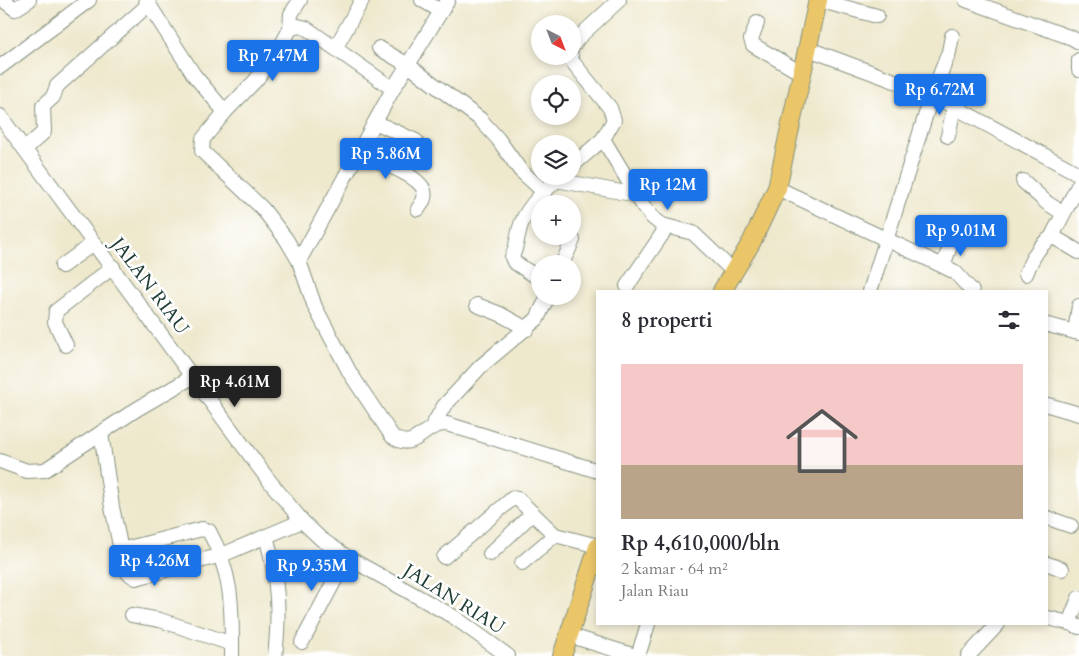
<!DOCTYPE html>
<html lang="id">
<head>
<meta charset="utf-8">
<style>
  :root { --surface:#fff; --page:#f7f7f7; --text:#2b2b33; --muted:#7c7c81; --accent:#1a73e8 }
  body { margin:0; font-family:Cardo,serif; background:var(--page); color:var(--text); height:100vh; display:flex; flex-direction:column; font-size:19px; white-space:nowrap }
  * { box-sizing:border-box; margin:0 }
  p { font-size:16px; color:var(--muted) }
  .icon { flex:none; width:28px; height:28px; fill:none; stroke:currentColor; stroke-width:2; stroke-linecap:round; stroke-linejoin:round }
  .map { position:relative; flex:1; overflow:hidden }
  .details { position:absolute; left:596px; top:290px; width:452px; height:335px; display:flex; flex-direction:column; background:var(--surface); border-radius:0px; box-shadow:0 2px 8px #0003 }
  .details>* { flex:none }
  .needle { width:32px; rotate:138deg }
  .tools { position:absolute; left:531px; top:15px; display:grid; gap:10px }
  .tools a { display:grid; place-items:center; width:50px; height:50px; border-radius:50%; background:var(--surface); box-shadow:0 2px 8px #0003; font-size:25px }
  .price { position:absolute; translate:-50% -42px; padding:0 11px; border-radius:5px; background:var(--accent); color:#fff; font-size:16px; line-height:32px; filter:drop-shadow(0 1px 2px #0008) }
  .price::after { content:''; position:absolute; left:50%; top:30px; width:15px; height:11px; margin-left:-8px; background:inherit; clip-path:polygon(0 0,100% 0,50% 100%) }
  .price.on { background:#222; color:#fff }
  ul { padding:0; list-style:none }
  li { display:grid; align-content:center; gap:10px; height:265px; padding:0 25px }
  li span { display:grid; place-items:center; height:155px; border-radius:0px; color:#555 }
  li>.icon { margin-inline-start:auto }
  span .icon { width:90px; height:90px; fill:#fffc; stroke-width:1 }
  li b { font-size:21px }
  h2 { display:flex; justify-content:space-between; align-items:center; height:60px; padding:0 25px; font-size:21px }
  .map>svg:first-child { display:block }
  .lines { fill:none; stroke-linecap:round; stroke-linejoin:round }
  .minor-casing { stroke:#869280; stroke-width:16 }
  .major-casing { stroke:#869280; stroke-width:20 }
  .minor { stroke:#fff; stroke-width:14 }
  .major { stroke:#eac669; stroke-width:18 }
  .labels { text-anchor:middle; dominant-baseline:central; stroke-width:5; stroke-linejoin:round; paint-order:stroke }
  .street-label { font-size:19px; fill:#1f3d34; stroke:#fff }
</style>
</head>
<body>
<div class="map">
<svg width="1079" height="656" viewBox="0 0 1079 656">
  <rect width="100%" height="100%" fill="#fff"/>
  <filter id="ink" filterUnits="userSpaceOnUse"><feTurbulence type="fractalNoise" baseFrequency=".02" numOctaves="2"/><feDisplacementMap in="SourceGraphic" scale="10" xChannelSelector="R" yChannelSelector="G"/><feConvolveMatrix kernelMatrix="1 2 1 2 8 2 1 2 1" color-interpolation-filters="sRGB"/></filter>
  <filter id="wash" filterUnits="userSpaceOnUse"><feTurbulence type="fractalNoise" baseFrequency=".0096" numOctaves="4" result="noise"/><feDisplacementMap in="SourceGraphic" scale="20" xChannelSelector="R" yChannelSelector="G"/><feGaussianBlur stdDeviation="1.12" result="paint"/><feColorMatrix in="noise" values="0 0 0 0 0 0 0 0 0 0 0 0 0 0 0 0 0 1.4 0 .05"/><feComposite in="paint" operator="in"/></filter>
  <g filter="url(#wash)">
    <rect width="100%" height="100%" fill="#eee8cc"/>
  </g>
  <g filter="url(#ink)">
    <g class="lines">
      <defs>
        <g id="minor">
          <polyline points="3,0 15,9 29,0"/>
          <path d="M146,0L194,75L225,112L203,139L202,151L262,208L286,239L299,261L315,307L350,373L392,436C415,454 423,423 447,424L598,471"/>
          <polyline points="422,0 441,11"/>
          <polyline points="818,0 877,16"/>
          <polyline points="966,0 1072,38 1079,42"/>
          <polyline points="757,23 751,39 753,45 801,73"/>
          <polyline points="290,29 298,26 306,28 393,89"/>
          <polyline points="336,47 362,0"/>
          <polyline points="572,47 578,38 619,0"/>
          <polyline points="379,48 408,65 480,119 498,139 520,170 544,192"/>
          <polyline points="806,48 932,95 1079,174"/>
          <polyline points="571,56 571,60 610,108 614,120 603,139 572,166"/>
          <polyline points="1079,60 1079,70"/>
          <polyline points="0,67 89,0"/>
          <polyline points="225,112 256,80 281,46 290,29 291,14 300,0"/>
          <polyline points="0,116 267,478 302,521 321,539 347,557 454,617 508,656"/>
          <polyline points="375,122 416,141"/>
          <polyline points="948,136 954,107"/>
          <polyline points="603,139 644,207 653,218 662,225 693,233 735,273"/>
          <polyline points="25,149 44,132 43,106 53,97 57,86 149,4"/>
          <path d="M358,153C373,159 420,175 424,191C426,198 422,203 418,209"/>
          <polyline points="556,180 637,195"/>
          <polyline points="1023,181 1047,203 1063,213"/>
          <polyline points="1079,184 1053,234 1057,239 1079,252"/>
          <polyline points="777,188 945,267 955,272 972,291"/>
          <polyline points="299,261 393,89 448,0"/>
          <polyline points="562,264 573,240"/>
          <polyline points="62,266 94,243"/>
          <polyline points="943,266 953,238 964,232 972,234"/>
          <path d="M1026,274C1031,260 1040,242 1055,236"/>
          <path d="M540,279L514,262L512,257C518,244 517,233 522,222C529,204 547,189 561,176"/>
          <polyline points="627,286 667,227"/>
          <polyline points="870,291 932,95 949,52 952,36"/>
          <polyline points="477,305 500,314 527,329"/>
          <polyline points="1048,325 1079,333"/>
          <polyline points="1075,332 1079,306"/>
          <polyline points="66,345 55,322 56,311 113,267"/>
          <polyline points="1048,405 1079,414"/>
          <polyline points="433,425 444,406 481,366 537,319 548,296"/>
          <path d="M101,433L112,507L121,550L202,529L209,531C233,575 232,607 232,656"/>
          <polyline points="0,461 27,471 45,470 137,409 194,376"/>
          <polyline points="1048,518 1071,526"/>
          <path d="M266,536C278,579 280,612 275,656"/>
          <polyline points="121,550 128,573 136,578 222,555 302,521"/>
          <polyline points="490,554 532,514"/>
          <polyline points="444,557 513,498 518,499 555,535"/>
          <polyline points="522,563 555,535 598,546"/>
          <polyline points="1048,564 1062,569"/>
          <polyline points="1079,598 1069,623 1079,627"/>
          <polyline points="132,615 160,620 232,644"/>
          <polyline points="1048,618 1069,623"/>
          <polyline points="568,635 635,656"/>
          <polyline points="302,642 347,557"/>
          <polyline points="638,656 648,624"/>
          <polyline points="968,656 998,624"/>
        </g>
        <g id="major">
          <polyline points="722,291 751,243 777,188 818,0"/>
          <polyline points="562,656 598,547"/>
        </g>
      </defs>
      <use href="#minor" class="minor-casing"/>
      <use href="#major" class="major-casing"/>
      <use href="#minor" class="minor"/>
      <use href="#major" class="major"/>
    </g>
  </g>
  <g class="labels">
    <g class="street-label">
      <text transform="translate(150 286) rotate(53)">JALAN RIAU</text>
      <text transform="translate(454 599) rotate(32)">JALAN RIAU</text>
    </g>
  </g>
</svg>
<div class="tools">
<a><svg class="needle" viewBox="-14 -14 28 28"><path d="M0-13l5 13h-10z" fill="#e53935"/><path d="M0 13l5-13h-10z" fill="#7c7c81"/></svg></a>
<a><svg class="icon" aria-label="locate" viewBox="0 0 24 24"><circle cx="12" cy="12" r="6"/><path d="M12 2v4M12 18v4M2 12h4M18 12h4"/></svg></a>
<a><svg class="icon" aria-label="layers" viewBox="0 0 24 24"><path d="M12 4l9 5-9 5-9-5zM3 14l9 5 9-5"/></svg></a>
<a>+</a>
<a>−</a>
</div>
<b class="price" style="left:273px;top:82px">Rp 7.47M</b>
<b class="price" style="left:940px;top:116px">Rp 6.72M</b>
<b class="price" style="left:386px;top:180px">Rp 5.86M</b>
<b class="price" style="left:668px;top:211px">Rp 12M</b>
<b class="price" style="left:961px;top:257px">Rp 9.01M</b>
<b class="price on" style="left:235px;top:408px">Rp 4.61M</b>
<b class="price" style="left:155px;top:587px">Rp 4.26M</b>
<b class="price" style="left:312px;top:592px">Rp 9.35M</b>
<section class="details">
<h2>8 properti<svg class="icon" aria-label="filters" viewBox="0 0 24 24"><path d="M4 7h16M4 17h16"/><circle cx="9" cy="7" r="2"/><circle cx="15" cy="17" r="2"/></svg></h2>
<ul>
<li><span style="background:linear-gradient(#f6c9c9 65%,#b9a48a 0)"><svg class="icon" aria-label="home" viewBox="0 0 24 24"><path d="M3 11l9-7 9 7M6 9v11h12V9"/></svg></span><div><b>Rp 4,610,000/bln</b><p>2 kamar · 64 m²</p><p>Jalan Riau</p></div></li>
</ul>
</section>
</div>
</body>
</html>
